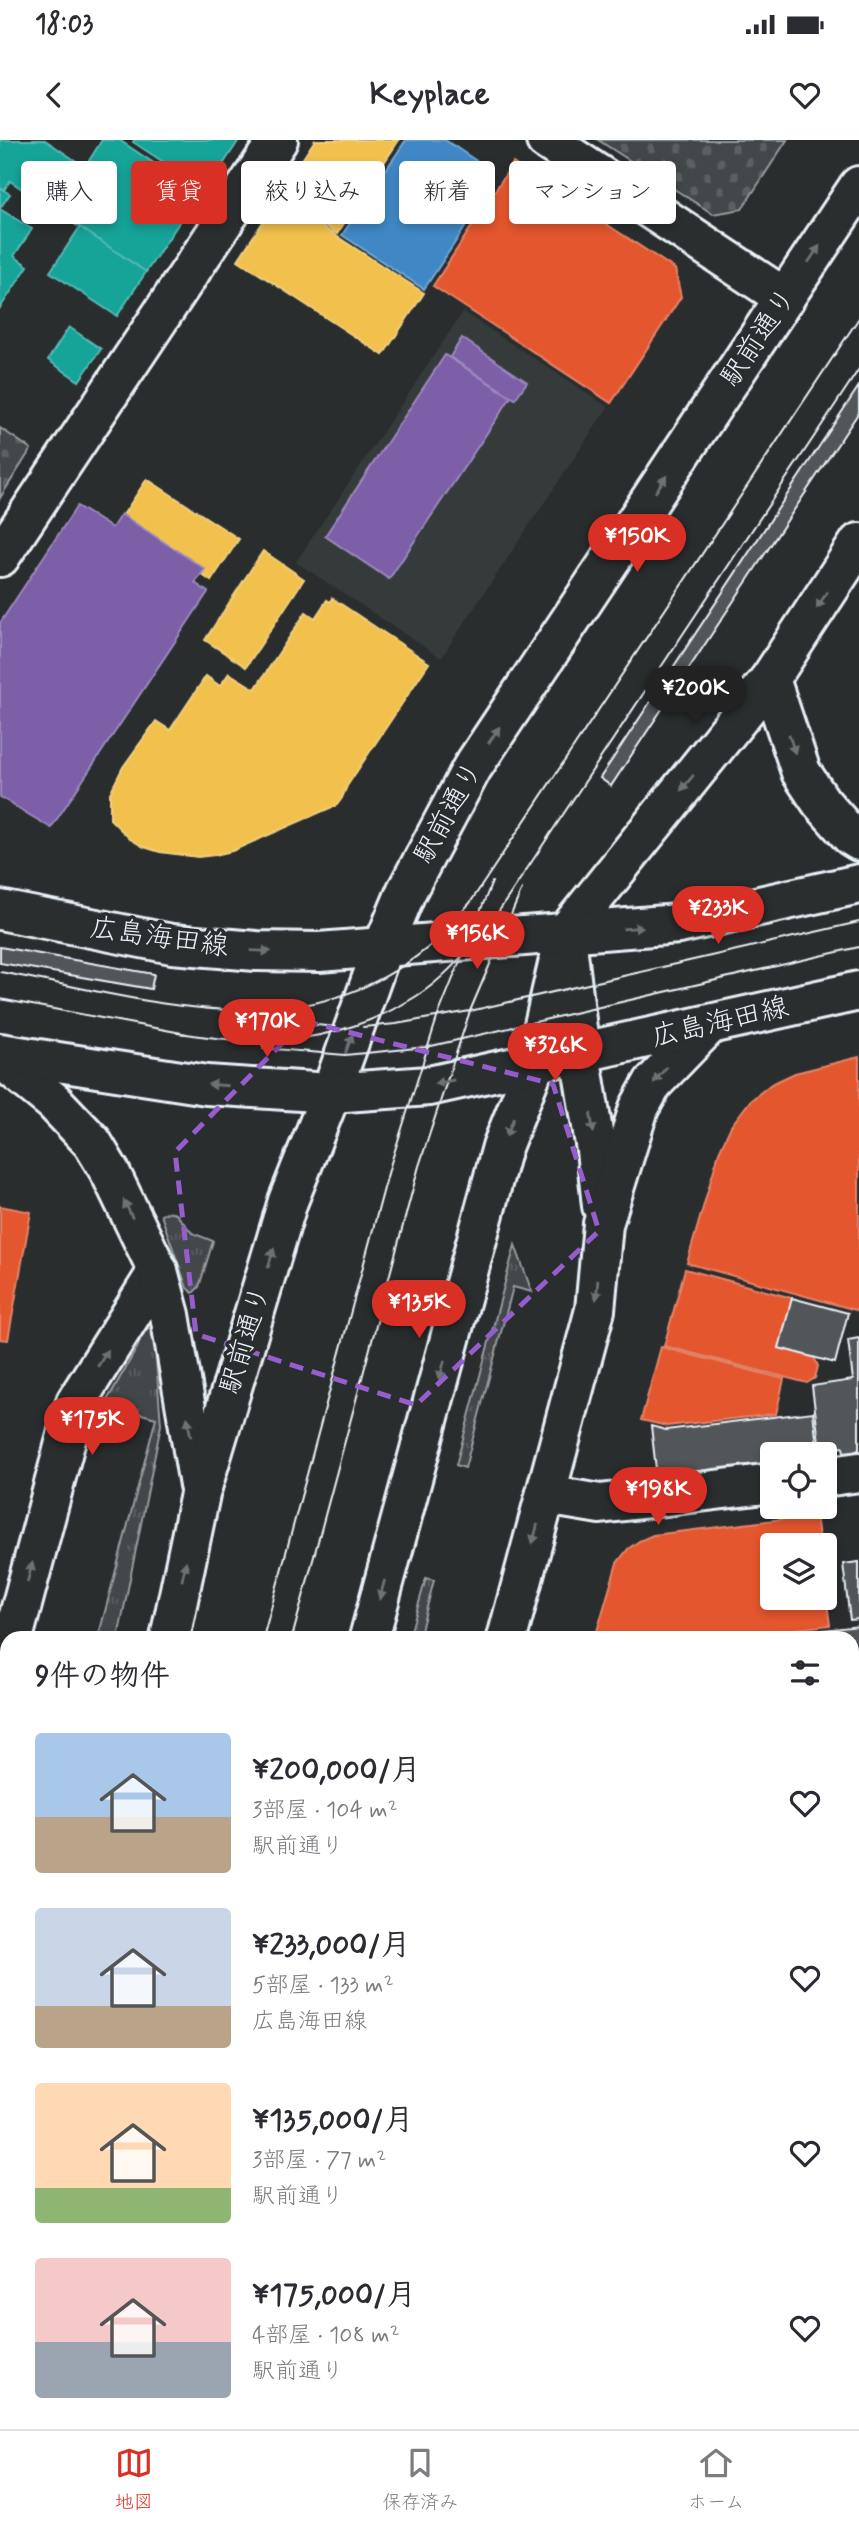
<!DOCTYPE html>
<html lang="ja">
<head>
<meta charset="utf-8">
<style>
  :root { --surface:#fff; --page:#f7f7f7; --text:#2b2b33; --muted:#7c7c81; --line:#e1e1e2; --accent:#d93025 }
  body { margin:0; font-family:Mynerve,"Klee One",sans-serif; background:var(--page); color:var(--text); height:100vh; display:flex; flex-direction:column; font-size:26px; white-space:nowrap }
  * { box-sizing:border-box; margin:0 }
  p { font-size:23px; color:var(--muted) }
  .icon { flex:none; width:38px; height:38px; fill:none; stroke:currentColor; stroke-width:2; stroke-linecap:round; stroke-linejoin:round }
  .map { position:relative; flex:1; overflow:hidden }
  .drawer { position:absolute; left:0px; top:1491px; width:859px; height:798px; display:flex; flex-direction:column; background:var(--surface); border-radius:21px 21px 0 0; box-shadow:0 4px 10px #0003 }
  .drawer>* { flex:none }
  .banner { position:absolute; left:21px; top:21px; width:817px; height:63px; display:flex; gap:14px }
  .tools { position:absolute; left:760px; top:1302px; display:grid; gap:14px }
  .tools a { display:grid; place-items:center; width:77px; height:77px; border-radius:7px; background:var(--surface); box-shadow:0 4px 10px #0003; font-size:35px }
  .price { position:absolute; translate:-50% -60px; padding:0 16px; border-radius:24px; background:var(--accent); color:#fff; font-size:23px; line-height:46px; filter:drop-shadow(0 2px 4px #0008) }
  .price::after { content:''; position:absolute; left:50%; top:42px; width:21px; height:16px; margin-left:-10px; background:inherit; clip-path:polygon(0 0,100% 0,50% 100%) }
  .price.current { background:#222; color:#fff }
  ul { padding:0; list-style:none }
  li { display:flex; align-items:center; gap:21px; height:175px; padding:0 35px }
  li span { display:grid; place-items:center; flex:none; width:196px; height:140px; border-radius:7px; color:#555 }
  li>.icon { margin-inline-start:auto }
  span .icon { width:84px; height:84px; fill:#fffc; stroke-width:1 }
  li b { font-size:30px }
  h2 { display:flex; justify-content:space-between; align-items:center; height:84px; padding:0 35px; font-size:30px }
  .tag { padding:0 24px; border-radius:7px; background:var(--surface); box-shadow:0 4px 10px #0003; font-size:24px; line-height:63px }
  .tag.current { background:var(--accent); color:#fff }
  .status { display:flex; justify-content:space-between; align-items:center; height:49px; padding:0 35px; background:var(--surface); direction:ltr }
  .status svg { height:19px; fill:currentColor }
  header { display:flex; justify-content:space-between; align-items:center; height:91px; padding:0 35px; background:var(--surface); font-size:32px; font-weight:800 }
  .tabs { display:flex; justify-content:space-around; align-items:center; height:98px; border-top:2px solid var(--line); background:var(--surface); font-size:19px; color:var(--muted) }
  .tabs a { display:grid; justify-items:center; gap:4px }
  .tabs .current { color:var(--accent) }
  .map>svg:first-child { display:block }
  .built { fill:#363a3b }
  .grass { fill:url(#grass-tufts); stroke:#959ca0; stroke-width:2 }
  .cemetery { fill:url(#cemetery-stones); stroke:#959ca0; stroke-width:2 }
  .homes { fill:#f2c14e; stroke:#efcf81; stroke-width:2 }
  .shops { fill:#e4572e; stroke:#e5856b; stroke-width:2 }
  .offices { fill:#7b5ea7; stroke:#9c8abf; stroke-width:2 }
  .schools { fill:#3f88c5; stroke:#72a8d4; stroke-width:2 }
  .public { fill:#17a398; stroke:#56bab5; stroke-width:2 }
  .building { fill:#535759; stroke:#e8f1f8; stroke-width:2 }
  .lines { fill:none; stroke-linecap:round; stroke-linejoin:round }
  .minor-casing { stroke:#e8f1f8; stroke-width:44 }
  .tertiary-casing { stroke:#e8f1f8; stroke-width:44 }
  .secondary-casing { stroke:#e8f1f8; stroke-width:44 }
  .minor { stroke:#2a2d2e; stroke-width:38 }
  .tertiary { stroke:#2a2d2e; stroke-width:38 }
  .secondary { stroke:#2a2d2e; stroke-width:38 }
  .tram { stroke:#e8f1f8; stroke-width:2 }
  .oneway { fill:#6c7275 }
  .marked { fill:none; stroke:#965dcd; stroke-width:5; stroke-dasharray:14 9; stroke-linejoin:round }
  .labels { text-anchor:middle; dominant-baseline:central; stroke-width:7; stroke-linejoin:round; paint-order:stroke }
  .street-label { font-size:28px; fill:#e8f1f8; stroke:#2a2d2e }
</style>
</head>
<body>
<div class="status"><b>18:03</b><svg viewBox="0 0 49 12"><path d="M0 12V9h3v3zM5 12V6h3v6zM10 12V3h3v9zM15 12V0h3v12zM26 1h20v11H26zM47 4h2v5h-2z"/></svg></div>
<header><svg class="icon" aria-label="back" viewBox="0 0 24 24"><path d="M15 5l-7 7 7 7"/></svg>Keyplace<svg class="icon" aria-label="heart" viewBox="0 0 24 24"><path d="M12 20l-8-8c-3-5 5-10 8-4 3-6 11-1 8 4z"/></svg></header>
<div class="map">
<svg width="859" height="2289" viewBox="0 0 859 2289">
  <defs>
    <pattern id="grass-tufts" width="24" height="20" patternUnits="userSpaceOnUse" patternTransform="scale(1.75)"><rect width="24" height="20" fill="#424648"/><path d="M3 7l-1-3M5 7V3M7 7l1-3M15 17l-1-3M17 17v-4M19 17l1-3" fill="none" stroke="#5d6163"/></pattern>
    <pattern id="cemetery-stones" width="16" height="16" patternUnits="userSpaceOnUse" patternTransform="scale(1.75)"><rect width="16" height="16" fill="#424648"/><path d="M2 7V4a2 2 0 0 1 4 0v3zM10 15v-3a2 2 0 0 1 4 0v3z" fill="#5d6163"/></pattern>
  </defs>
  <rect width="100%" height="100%" fill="#2a2d2e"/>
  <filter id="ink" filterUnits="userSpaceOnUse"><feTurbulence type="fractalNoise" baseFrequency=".0143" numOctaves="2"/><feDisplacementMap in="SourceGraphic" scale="14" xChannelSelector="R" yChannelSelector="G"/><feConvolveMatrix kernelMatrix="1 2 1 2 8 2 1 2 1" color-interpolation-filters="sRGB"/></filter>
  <g filter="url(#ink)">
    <polygon class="built" points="463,172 608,267 441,518 296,422"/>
    <g class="grass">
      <polygon points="168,1072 176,1074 192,1093 213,1101 199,1147 193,1153 187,1148 161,1075"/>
      <polygon points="515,1105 532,1152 513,1147 465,1328 456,1325"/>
      <polygon points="146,1188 151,1189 154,1194 161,1285 118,1498 98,1498 156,1278 105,1264 138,1206 142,1192"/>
      <polygon points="426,1438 434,1440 419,1498 409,1498"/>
      <polygon points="0,1829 7,1832 7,1965 0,1991"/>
    </g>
    <g class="cemetery">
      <polygon points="598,0 787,0 742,69 713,74"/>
      <polygon points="0,288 31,309 0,358"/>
    </g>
    <g class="homes">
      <polygon points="315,0 399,0 337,94 279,55"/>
      <polygon points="290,66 424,153 383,215 238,120 268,74 280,81"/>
      <polygon points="147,339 239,399 211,441 201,434 205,429 123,375"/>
      <polygon points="263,411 304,439 246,527 205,500"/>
      <polygon points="332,458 429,523 347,646 342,658 337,665 232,711 215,715 198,717 160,712 144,707 130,699 110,679 110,653 123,627 156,581 170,590 206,536 220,546 229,533 255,549 306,472 315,478 327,460 330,462"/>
      <polygon points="372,2282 474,2282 482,2284 473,2287 472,2289 370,2289"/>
    </g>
    <g class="shops">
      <polygon points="513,23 675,129 681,157 611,263 433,146"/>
      <polygon points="859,917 859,1171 687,1123 719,1012 731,986 750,961 771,944 795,933"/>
      <polygon points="0,1066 31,1072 8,1200 0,1199"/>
      <polygon points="685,1129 792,1158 779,1208 814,1217 818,1226 815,1238 807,1243 664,1206"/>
      <polygon points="661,1207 784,1239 776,1274 667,1286 641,1280"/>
      <polygon points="816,1375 820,1405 772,1405 772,1458 824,1458 824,1441 830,1485 723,1498 595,1498 617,1423 628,1409 639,1401 653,1395"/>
    </g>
    <g class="offices">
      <polygon points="462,198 527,242 515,259 450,217"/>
      <polygon points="445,215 511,257 389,439 325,396"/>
      <polygon points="77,366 112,388 121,374 205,429 195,443 208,452 51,688 0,657 0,483"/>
    </g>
    <polygon class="schools" points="406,0 445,0 487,28 480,39 492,47 424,149 342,95"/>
    <g class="public">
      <polygon points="0,0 45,0 85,27 102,0 119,0 199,53 146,132 10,41 4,50 0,48"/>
      <polygon points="134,0 239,0 206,50 133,2"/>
      <polygon points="0,48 10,54 0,68"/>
      <polygon points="0,69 32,89 14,116 28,126 0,168"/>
      <polygon points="80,87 146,132 117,176 50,132"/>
      <polygon points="69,187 101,209 79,241 48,220"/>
    </g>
    <g class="building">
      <polygon points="859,246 859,272 611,646 600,638"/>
      <polygon points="0,807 154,834 151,849 0,823"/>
      <polygon points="792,1158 848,1173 835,1223 779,1208"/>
      <polygon points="859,1198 859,1310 844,1312 843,1307 820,1310 812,1246 853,1240 848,1200"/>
      <polygon points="813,1272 818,1314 772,1314 772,1325 657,1338 651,1286 666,1290"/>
      <polygon points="859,1422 859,1479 850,1480 843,1424"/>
      <polygon points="859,1486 859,1595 852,1596 852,1498 824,1498 822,1490"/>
      <polygon points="859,2174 859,2289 832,2289 832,2282 852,2282 852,2196"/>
      <polygon points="26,2282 40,2282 38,2289 24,2289"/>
      <polygon points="492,2282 614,2282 615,2289 472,2289 473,2287"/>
      <polygon points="617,2282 653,2282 654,2289 618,2289"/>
      <polygon points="656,2282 706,2282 707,2289 658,2289"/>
    </g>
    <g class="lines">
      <defs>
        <g id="minor">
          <polyline points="546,0 785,158"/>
          <polyline points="0,417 278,0"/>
          <polyline points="566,796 580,914 596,1010 602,1066"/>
          <polyline points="824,1337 859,1332"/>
          <polyline points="546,1355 600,1364 772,1343"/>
          <polyline points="13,1498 76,1262 158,1131"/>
          <polyline points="507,1498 595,1170 603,1084 639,968 653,943 708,886"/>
          <polyline points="0,1546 7,1520"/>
          <polyline points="852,1655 859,1654"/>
          <polyline points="0,1767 7,1766"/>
          <polyline points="852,1951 859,1925"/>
          <polyline points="287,2289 292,2282"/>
          <polyline points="763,2289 765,2282"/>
        </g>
        <g id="tertiary">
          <polyline points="770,539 801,632 821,662 851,696 859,701"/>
          <polyline points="0,918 54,962 92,1002 110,1032 158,1131 170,1175 199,1345"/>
          <polyline points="170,1498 200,1354 288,1061 331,953 383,807 406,752 472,628 859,46"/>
          <polyline points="369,1498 502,1007 535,924 565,794 770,539 859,403"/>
          <polyline points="0,2139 7,2113"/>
          <polyline points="155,2289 157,2282"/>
        </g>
        <g id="secondary">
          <polyline points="0,770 172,804 256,811 319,812 679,784 859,744"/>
          <polyline points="0,913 207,945 331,953 429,946 859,851"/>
        </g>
      </defs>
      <use href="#minor" class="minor-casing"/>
      <use href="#tertiary" class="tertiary-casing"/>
      <use href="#secondary" class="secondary-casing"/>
      <use href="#minor" class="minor"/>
      <use href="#tertiary" class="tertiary"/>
      <use href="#secondary" class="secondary"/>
      <g class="tram">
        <path d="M0,832C153,860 306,916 438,799C450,789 459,774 470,763L859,178"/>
        <polyline points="0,859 187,894"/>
        <polyline points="255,878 335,887"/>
        <polyline points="363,887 396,884 470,871 859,782"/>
        <path d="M177,893C203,896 231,901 257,901C312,902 369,886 415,857C445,839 468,809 491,783L859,229"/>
        <polyline points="263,908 345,915 427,907 859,807"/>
        <polyline points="263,1498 390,1026 437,878 492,742"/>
        <polyline points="292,1498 419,1026 470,871 522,749"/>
        <polyline points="52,2289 54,2282"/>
        <polyline points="80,2289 82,2282"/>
      </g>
    </g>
    <defs><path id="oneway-solid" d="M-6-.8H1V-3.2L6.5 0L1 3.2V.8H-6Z" transform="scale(1.75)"/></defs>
    <g class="oneway">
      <use href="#oneway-solid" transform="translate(814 114) rotate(-56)"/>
      <use href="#oneway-solid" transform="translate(661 344) rotate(-56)"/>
      <use href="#oneway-solid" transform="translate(822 460) rotate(123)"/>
      <use href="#oneway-solid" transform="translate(494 595) rotate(-56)"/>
      <use href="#oneway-solid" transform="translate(792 604) rotate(72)"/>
      <use href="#oneway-solid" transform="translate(687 643) rotate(129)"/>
      <use href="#oneway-solid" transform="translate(633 788) rotate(-5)"/>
      <use href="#oneway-solid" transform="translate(261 811) rotate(2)"/>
      <use href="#oneway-solid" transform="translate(349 904) rotate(-69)"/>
      <use href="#oneway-solid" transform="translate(660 935) rotate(130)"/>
      <use href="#oneway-solid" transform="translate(444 942) rotate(169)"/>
      <use href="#oneway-solid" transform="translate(218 945) rotate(-176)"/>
      <use href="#oneway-solid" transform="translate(592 983) rotate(81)"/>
      <use href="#oneway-solid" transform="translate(510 987) rotate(112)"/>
      <use href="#oneway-solid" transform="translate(128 1069) rotate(-116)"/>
      <use href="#oneway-solid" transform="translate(271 1118) rotate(-73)"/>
      <use href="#oneway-solid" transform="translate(597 1150) rotate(95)"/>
      <use href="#oneway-solid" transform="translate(103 1218) rotate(-58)"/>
      <use href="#oneway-solid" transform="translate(442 1230) rotate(105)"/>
      <use href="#oneway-solid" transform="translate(189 1287) rotate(-100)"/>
      <use href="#oneway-solid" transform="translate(535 1394) rotate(105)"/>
      <use href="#oneway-solid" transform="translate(184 1431) rotate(-78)"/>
      <use href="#oneway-solid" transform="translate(30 1432) rotate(-75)"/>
      <use href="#oneway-solid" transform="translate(382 1450) rotate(105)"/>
    </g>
  </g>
  <path class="marked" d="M304,881L553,944L599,1091L416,1265L196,1194L175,1012Z"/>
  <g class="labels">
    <g class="street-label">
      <text transform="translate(759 198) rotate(-56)">駅前通り</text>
      <text transform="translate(449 673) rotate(-61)">駅前通り</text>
      <text transform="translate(159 798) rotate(8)">広島海田線</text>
      <text transform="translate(720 883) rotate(-13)">広島海田線</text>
      <text transform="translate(246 1200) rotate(-73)">駅前通り</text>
    </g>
  </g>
</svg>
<div class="tools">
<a><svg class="icon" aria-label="locate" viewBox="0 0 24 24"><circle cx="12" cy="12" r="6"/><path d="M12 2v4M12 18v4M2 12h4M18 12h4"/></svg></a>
<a><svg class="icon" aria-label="layers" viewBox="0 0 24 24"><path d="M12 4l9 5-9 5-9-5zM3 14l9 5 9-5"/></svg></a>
</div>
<b class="price" style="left:637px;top:434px">¥150K</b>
<b class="price current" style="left:695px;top:586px">¥200K</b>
<b class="price" style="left:718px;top:806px">¥233K</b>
<b class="price" style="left:477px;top:831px">¥156K</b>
<b class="price" style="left:267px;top:919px">¥170K</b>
<b class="price" style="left:555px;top:943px">¥326K</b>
<b class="price" style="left:419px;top:1200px">¥135K</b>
<b class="price" style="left:92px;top:1317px">¥175K</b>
<b class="price" style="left:658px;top:1387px">¥198K</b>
<div class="banner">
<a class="tag">購入</a>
<a class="tag current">賃貸</a>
<a class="tag">絞り込み</a>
<a class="tag">新着</a>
<a class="tag">マンション</a>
</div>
<section class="drawer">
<h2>9件の物件<svg class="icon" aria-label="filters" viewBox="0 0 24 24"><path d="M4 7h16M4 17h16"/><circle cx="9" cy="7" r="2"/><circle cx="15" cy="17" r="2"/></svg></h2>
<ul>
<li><span style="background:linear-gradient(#a9c7e8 60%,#b9a48a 0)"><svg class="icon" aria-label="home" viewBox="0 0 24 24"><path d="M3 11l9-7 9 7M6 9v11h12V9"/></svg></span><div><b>¥200,000/月</b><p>3部屋 · 104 m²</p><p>駅前通り</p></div><svg class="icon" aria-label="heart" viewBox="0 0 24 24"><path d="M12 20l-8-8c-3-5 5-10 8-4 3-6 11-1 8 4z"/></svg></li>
<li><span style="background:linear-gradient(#c9d6e8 70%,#b9a48a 0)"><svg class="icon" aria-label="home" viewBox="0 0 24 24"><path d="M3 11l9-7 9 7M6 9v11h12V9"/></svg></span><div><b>¥233,000/月</b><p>5部屋 · 133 m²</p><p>広島海田線</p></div><svg class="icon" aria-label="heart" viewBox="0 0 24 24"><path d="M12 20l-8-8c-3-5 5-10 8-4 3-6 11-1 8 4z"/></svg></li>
<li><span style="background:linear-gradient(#ffd9b3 75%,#8fb573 0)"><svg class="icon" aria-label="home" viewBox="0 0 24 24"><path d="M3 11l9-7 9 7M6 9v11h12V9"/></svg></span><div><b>¥135,000/月</b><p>3部屋 · 77 m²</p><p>駅前通り</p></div><svg class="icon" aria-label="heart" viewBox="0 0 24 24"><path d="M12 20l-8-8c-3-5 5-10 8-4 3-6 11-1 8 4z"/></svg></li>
<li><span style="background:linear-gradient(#f6c9c9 60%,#9aa5b1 0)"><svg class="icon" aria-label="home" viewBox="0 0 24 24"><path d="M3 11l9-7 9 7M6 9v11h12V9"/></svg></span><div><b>¥175,000/月</b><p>4部屋 · 108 m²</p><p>駅前通り</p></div><svg class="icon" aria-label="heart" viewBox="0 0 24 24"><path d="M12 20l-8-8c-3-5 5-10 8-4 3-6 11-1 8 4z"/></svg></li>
</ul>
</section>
</div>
<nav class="tabs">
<a class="current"><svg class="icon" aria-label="map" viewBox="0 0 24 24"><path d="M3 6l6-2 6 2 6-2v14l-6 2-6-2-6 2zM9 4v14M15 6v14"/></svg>地図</a>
<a><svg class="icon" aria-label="saved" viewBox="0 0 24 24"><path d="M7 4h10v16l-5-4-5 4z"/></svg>保存済み</a>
<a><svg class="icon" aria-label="home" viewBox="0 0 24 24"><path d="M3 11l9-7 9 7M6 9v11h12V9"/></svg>ホーム</a>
</nav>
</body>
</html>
